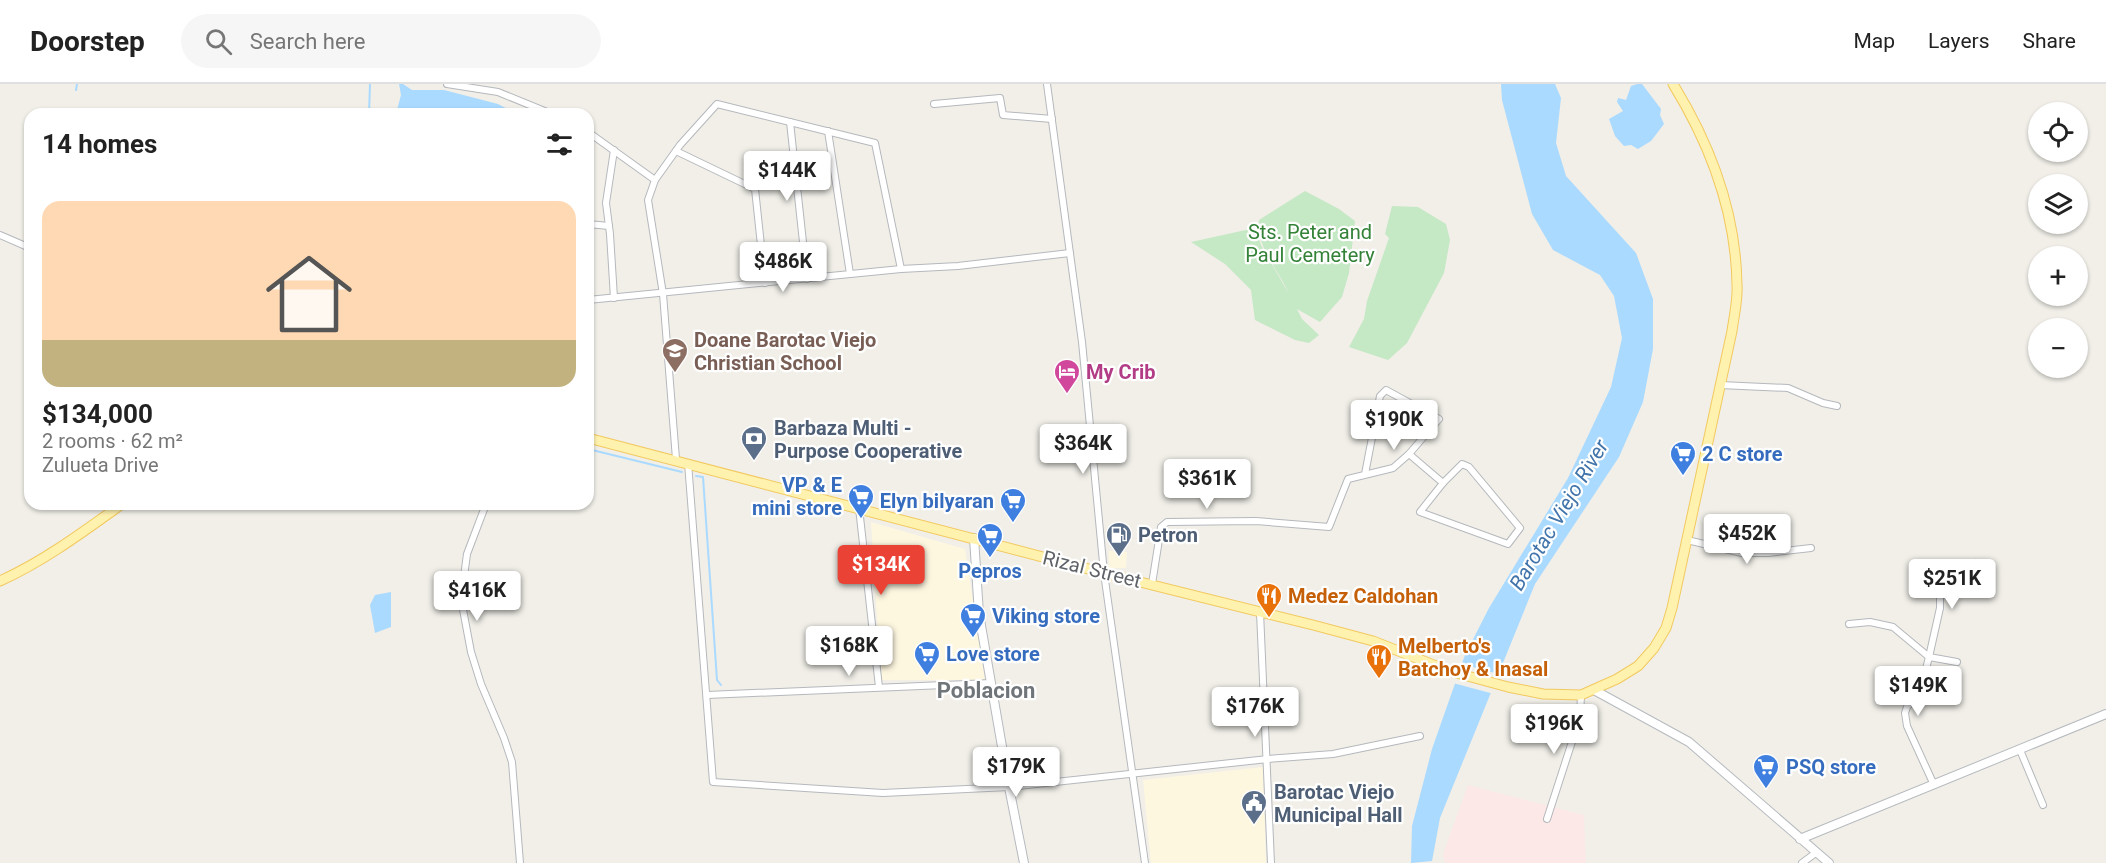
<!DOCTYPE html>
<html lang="en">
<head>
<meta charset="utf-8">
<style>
  :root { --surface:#fff; --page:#f6f6f6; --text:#222; --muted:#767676; --line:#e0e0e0; --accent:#ea4335 }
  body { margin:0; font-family:Roboto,sans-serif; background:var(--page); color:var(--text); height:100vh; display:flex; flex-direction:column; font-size:22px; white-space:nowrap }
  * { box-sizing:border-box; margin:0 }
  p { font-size:20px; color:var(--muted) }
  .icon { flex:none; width:33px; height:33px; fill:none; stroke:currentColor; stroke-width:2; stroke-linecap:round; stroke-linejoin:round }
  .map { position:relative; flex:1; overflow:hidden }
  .sheet { position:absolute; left:24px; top:24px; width:570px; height:402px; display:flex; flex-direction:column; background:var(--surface); border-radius:18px; box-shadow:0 2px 4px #0004 }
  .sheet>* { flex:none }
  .fabs { position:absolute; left:2028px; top:18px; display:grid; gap:12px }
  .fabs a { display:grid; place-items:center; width:60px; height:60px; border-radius:50%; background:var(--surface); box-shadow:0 2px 4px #0004; font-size:30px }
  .price { position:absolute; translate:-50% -51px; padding:0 14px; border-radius:6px; background:#fff; color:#222; font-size:20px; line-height:39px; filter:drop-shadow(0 2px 3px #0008) }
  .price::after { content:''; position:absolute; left:50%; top:36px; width:18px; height:14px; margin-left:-9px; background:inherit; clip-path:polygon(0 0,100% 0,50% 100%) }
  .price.selected { background:var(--accent); color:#fff }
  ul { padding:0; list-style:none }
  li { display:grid; align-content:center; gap:12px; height:318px; padding:0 18px }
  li+li { border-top:2px solid var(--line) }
  li span { display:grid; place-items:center; height:186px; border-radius:18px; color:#555 }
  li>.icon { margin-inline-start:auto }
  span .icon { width:108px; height:108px; fill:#fffc; stroke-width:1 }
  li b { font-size:26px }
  h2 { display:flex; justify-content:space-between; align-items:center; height:72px; padding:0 18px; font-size:26px }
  header { display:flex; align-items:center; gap:36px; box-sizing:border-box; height:84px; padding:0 30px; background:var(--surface); border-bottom:2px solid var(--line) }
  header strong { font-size:28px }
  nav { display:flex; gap:33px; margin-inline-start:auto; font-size:21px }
  .search { width:420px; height:54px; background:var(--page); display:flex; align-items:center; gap:15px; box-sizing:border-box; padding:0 21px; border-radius:33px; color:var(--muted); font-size:22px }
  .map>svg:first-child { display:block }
  .commercial { fill:#fef7e0 }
  .medical { fill:#fce8e6 }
  .green { fill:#c5e8c5 }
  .water { fill:#aadaff }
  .pier { fill:#f1efe8 }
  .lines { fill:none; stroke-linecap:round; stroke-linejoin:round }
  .stream { stroke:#aadaff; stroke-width:2 }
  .street-casing { stroke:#b5b8bc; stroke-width:8 }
  .secondary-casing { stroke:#b6babf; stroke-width:10 }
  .primary-casing { stroke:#f2c960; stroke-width:11 }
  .street { stroke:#fff; stroke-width:6 }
  .secondary { stroke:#fff; stroke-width:8 }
  .primary { stroke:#fff2af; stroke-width:9 }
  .labels { text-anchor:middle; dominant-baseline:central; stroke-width:4.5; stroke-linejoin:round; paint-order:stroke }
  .park-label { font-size:20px; fill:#348238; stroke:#fff }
  .education-label { font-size:20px; font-weight:bold; fill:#785e54; stroke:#fff; text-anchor:start }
  .hotel-label { font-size:20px; font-weight:bold; fill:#b23c85; stroke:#fff; text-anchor:start }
  .service-label { font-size:20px; font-weight:bold; fill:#4e5e75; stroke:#fff; text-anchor:start }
  .shop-label { font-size:20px; font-weight:bold; fill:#366cbe; stroke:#fff; text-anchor:start }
  .street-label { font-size:20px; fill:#5f6368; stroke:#fff }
  .food-label { font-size:20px; font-weight:bold; fill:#c56008; stroke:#fff; text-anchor:start }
  .water-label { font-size:21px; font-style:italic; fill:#4174aa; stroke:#fff }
  .quarter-label { font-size:22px; font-weight:bold; fill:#70757a; stroke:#fff }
</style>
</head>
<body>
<header>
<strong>Doorstep</strong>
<div class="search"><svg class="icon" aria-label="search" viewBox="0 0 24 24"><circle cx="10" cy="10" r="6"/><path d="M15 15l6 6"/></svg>Search here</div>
<nav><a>Map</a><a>Layers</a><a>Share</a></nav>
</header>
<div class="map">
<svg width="2106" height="779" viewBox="0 0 2106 779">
  <rect width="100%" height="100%" fill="#f1efe8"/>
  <g class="commercial">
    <polygon points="871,438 965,465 985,596 881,596"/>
    <polygon points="1109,467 1127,468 1126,484 1109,484"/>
    <polygon points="1263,683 1266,779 1151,779 1143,696"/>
  </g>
  <polygon class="medical" points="1468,701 1584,731 1586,779 1445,779 1443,770"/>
  <g class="green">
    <path d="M1305,107L1339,125L1355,137L1349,189L1342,213L1320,238L1297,225L1302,235L1319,251L1309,259L1295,256L1255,236L1251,206L1225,180L1191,158L1255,144L1261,161L1289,210C1279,186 1256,164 1259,136Z"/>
    <polygon points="1392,122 1418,123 1446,140 1450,156 1444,189 1407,259 1388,276 1349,263 1364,235 1367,217 1389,154 1385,150"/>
  </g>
  <g class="water">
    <polygon points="399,0 403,0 412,6 444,6 498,20 517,30 400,30 397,26 401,11"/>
    <polygon points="1501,0 1555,0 1561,14 1556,59 1566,92 1636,169 1653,215 1653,265 1643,318 1619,373 1535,500 1440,734 1432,777 1411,779 1412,742 1432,665 1465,571 1489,524 1568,394 1611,303 1622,254 1614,212 1600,191 1553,166 1532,130 1502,16"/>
    <polygon points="1637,0 1642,0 1661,25 1660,31 1664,40 1651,57 1638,65 1631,61 1624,62 1615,52 1609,35 1623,27 1617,18 1618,14 1626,16 1631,2"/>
    <polygon points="391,508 391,543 375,549 370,521 375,511"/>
  </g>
  <polygon class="pier" points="1459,579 1502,591 1494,610 1453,599"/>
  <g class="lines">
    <g class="stream">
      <polyline points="76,6 77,0"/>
      <polyline points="369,30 370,0"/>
      <polyline points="588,365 682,388"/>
      <polyline points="696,392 703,393 717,596 721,601"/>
    </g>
    <defs>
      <g id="street">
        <polyline points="447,0 498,8 552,30"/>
        <polyline points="1047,0 1082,258 1104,489 1145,779"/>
        <polyline points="934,20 1000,14 1003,31 1052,35"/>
        <polyline points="790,38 807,195"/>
        <polyline points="828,47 850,190"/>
        <polyline points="588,48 655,96"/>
        <polyline points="614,66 606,119 610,150 614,214"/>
        <polyline points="676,67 755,105 765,199"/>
        <polyline points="588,140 609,142"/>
        <polyline points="0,151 30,164"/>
        <polyline points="588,216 901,185 958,182 1070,169"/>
        <polyline points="1720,301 1788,304 1823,319 1837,322"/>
        <polyline points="1409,370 1443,399"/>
        <polyline points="676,375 663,210 648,116 655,96 680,61 717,20 875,59 901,185"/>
        <polyline points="688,379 713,698 883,709 1009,703 1268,675 1333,670 1420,652"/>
        <polygon points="1462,380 1469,383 1520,444 1508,460 1420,428 1443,399"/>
        <polyline points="486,420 467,470 461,515 471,568 481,600 504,654 512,678 520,779"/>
        <polyline points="859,424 879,603"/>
        <polyline points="1687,456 1742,469 1768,469 1811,464"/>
        <polyline points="1152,500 1161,443 1167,438 1256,437 1329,443 1348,395 1393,384 1409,370 1439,335 1386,306 1380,312 1365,390"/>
        <polyline points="1260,528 1271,779"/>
        <polyline points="1849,540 1870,538 1893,543 1929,573 1940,524 1940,511 1945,498 1956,488 1975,479"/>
        <polyline points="707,611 991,599"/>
        <polyline points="2020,666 2043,721"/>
        <polyline points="1934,701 1907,642 1905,629 1907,623 1920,608 1929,573 1957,578"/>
        <polyline points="1547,735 1580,633 1581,611"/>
        <polyline points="1802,779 1817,768"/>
      </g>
      <g id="secondary">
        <polyline points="974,454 979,530 1009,703 1024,779"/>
        <polyline points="1594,606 1689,658 1829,779"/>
        <polyline points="1800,755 2106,630"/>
      </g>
      <g id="primary">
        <path d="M588,354L1104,489L1313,541L1373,557L1449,587L1508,603L1543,610L1581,611L1617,595L1638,582L1654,564L1666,544L1672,524L1732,247C1734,232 1738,216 1737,201C1736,129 1710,60 1673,0"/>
        <path d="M0,497C44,477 83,448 122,420"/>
      </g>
    </defs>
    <use href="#street" class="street-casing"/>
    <use href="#secondary" class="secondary-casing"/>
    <use href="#primary" class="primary-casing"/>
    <use href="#street" class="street"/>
    <use href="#secondary" class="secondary"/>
    <use href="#primary" class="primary"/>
  </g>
  <defs>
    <symbol id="school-pin" viewBox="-11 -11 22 30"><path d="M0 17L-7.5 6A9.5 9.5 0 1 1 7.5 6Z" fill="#8d6e63" stroke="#fff"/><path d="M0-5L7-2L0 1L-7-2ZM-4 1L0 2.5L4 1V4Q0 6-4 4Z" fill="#fff"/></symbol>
    <symbol id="hotel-pin" viewBox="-11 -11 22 30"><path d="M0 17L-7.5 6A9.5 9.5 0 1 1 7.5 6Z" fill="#d1479c" stroke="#fff"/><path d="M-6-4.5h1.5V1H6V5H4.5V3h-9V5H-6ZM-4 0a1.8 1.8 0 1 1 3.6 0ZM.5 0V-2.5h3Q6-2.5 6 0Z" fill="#fff"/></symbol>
    <symbol id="bank-pin" viewBox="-11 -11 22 30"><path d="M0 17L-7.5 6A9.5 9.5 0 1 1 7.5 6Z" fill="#5c6f8a" stroke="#fff"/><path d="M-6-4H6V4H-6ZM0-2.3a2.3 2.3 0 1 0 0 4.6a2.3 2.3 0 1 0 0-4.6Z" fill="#fff"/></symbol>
    <symbol id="supermarket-pin" viewBox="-11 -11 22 30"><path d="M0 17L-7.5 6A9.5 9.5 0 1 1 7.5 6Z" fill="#3f7fe0" stroke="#fff"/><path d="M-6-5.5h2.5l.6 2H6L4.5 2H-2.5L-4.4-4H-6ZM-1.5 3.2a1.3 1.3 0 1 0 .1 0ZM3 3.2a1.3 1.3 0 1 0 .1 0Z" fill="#fff"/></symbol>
    <symbol id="fuel-pin" viewBox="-11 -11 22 30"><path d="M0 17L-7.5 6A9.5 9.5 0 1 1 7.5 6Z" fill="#5c6f8a" stroke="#fff"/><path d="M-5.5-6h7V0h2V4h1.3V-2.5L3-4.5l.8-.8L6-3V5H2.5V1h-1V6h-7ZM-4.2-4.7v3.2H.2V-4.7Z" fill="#fff"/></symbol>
    <symbol id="restaurant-pin" viewBox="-11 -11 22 30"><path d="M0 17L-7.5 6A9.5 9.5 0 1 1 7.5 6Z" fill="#e8710a" stroke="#fff"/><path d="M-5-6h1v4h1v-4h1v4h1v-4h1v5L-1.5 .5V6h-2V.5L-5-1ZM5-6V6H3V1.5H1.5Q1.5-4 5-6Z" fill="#fff"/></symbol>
    <symbol id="civic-pin" viewBox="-11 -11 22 30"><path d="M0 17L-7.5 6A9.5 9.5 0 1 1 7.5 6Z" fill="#5c6f8a" stroke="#fff"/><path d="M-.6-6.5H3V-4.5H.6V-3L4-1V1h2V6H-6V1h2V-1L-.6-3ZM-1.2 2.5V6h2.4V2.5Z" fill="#fff"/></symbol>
  </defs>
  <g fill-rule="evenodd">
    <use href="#school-pin" x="660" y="252" width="30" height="40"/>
    <use href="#hotel-pin" x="1052" y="273" width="30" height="40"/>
    <use href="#bank-pin" x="739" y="340" width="30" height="40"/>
    <use href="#supermarket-pin" x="1668" y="355" width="30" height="40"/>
    <use href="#supermarket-pin" x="846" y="398" width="30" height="40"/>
    <use href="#supermarket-pin" x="998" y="402" width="30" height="40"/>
    <use href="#fuel-pin" x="1104" y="436" width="30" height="40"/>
    <use href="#supermarket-pin" x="975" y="437" width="30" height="40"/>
    <use href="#restaurant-pin" x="1254" y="497" width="30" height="40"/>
    <use href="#supermarket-pin" x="958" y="517" width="30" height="40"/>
    <use href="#supermarket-pin" x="912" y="555" width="30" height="40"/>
    <use href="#restaurant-pin" x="1364" y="558" width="30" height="40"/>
    <use href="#supermarket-pin" x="1751" y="668" width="30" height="40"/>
    <use href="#civic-pin" x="1239" y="704" width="30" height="40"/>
  </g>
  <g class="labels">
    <g class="park-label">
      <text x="1310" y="148">Sts. Peter and<tspan x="1310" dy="23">Paul Cemetery</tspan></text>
    </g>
    <g class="education-label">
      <text x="694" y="256">Doane Barotac Viejo<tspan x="694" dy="23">Christian School</tspan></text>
    </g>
    <g class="hotel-label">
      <text x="1086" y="288">My Crib</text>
    </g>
    <g class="service-label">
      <text x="774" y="344">Barbaza Multi -<tspan x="774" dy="23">Purpose Cooperative</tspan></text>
      <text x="1138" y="451">Petron</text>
      <text x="1274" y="708">Barotac Viejo<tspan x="1274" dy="23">Municipal Hall</tspan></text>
    </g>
    <g class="shop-label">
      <text x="1702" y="370">2 C store</text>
      <text x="842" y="401" text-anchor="end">VP &amp; E<tspan x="842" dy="23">mini store</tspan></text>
      <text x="994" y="417" text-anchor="end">Elyn bilyaran</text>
      <text x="990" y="487" text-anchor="middle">Pepros</text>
      <text x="992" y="532">Viking store</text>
      <text x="946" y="570">Love store</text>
      <text x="1786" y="683">PSQ store</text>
    </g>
    <g class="street-label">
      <text transform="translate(1092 485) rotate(14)">Rizal Street</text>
    </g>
    <g class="food-label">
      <text x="1288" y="512">Medez Caldohan</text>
      <text x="1398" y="562">Melberto's<tspan x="1398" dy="23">Batchoy &amp; Inasal</tspan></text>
    </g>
    <g class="water-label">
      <text transform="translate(1559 431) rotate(-59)">Barotac Viejo River</text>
    </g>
    <g class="quarter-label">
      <text x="986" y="606">Poblacion</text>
    </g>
  </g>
</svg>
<div class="fabs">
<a><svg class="icon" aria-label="locate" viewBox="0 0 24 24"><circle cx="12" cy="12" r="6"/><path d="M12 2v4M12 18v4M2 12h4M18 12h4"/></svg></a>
<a><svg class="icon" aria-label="layers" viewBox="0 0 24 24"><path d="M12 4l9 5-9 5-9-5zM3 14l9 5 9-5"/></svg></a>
<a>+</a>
<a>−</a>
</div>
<b class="price" style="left:787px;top:118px">$144K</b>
<b class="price" style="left:783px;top:209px">$486K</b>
<b class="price" style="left:1394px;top:367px">$190K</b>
<b class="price" style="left:1083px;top:391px">$364K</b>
<b class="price" style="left:1207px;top:426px">$361K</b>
<b class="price" style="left:1747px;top:481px">$452K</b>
<b class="price selected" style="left:881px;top:512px">$134K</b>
<b class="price" style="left:1952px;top:526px">$251K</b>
<b class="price" style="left:477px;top:538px">$416K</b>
<b class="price" style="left:849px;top:593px">$168K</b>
<b class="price" style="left:1918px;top:633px">$149K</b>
<b class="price" style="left:1255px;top:654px">$176K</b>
<b class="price" style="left:1554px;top:671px">$196K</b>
<b class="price" style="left:1016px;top:714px">$179K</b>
<section class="sheet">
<h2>14 homes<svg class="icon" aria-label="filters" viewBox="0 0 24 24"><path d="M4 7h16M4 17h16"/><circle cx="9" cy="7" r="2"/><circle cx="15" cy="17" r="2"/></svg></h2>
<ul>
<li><span style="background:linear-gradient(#ffd9b3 75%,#c2b280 0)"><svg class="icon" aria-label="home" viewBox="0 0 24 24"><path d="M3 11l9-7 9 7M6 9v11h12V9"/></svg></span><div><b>$134,000</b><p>2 rooms · 62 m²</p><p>Zulueta Drive</p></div></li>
</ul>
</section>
</div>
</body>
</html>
